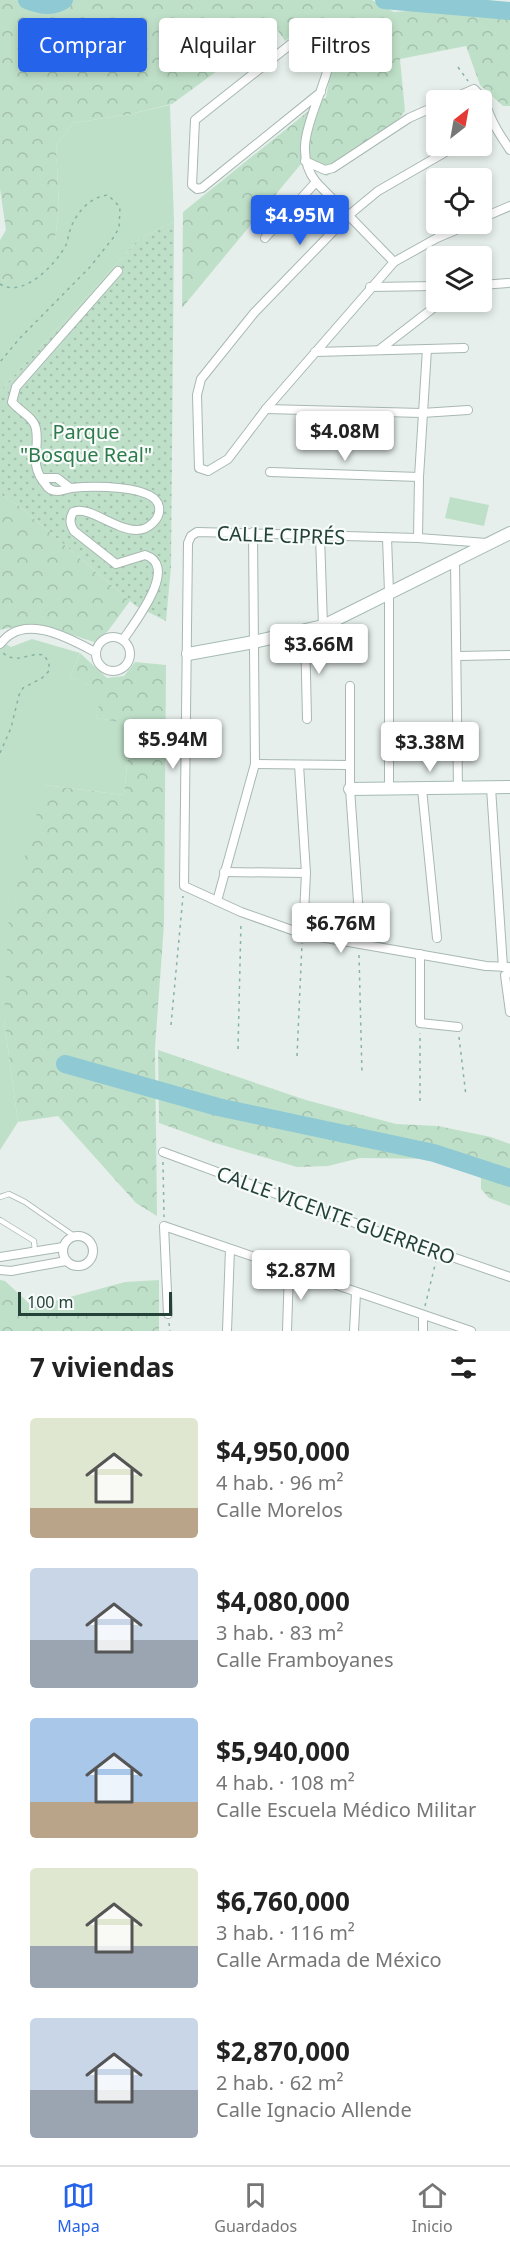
<!DOCTYPE html>
<html lang="es">
<head>
<meta charset="utf-8">
<style>
  :root { --surface:#fff; --page:#f2f2f2; --text:#222; --muted:#767676; --line:#e0e0e0; --accent:#2563eb }
  body { margin:0; font-family:"Noto Sans",sans-serif; background:var(--page); color:var(--text); height:100vh; display:flex; flex-direction:column; font-size:22px; white-space:nowrap }
  * { box-sizing:border-box; margin:0 }
  p { font-size:20px; color:var(--muted) }
  .icon { flex:none; width:33px; height:33px; fill:none; stroke:currentColor; stroke-width:2; stroke-linecap:round; stroke-linejoin:round }
  .map { position:relative; height:1331px; overflow:hidden }
  .sheet { display:flex; flex-direction:column; background:var(--surface); flex:1 }
  .sheet>* { flex:none }
  .top-card { position:absolute; left:18px; top:18px; width:474px; height:54px; display:flex; gap:12px }
  .needle { width:39px; rotate:31deg }
  .tools { position:absolute; left:426px; top:90px; display:grid; gap:12px }
  .tools a { display:grid; place-items:center; width:66px; height:66px; border-radius:6px; background:var(--surface); box-shadow:0 3px 9px #0003; font-size:30px }
  .scale { position:absolute; left:18px; bottom:15px; width:154px; box-sizing:border-box; padding-left:6px; border:3px solid #24423a; border-top:0; font-size:16px; line-height:21px; white-space:nowrap; color:#24423a; -webkit-text-stroke:4px #f7fbf9; paint-order:stroke }
  .price { position:absolute; translate:-50% -51px; padding:0 14px; border-radius:6px; background:#fff; color:#222; font-size:20px; line-height:39px; filter:drop-shadow(0 2px 3px #0008) }
  .price::after { content:''; position:absolute; left:50%; top:36px; width:18px; height:14px; margin-left:-9px; background:inherit; clip-path:polygon(0 0,100% 0,50% 100%) }
  .price.current { background:var(--accent); color:#fff }
  ul { padding:0; list-style:none }
  li { display:flex; align-items:center; gap:18px; height:150px; padding:0 30px }
  li span { display:grid; place-items:center; flex:none; width:168px; height:120px; border-radius:6px; color:#555 }
  li>.icon { margin-inline-start:auto }
  span .icon { width:72px; height:72px; fill:#fffc; stroke-width:1 }
  li b { font-size:26px }
  h2 { display:flex; justify-content:space-between; align-items:center; height:72px; padding:0 30px; font-size:26px }
  .chip { padding:0 21px; border-radius:6px; background:var(--surface); box-shadow:0 3px 9px #0003; font-size:21px; line-height:54px }
  .chip.current { background:var(--accent); color:#fff }
  .tab-bar { display:flex; justify-content:space-around; align-items:center; height:84px; border-top:2px solid var(--line); background:var(--surface); font-size:16px; color:var(--muted) }
  .tab-bar a { display:grid; justify-items:center; gap:3px }
  .tab-bar .current { color:var(--accent) }
  .map>svg:first-child { display:block }
  .grass { fill:#bfe0c8 }
  .forest { fill:url(#forest-crowns) }
  .park { fill:url(#park-dots) }
  .lines { fill:none; stroke-linecap:round; stroke-linejoin:round }
  .river { stroke:#8ec9d4; stroke-width:18 }
  .lane-casing { stroke:#a8b8b2; stroke-width:6 }
  .street-casing { stroke:#a8b8b2; stroke-width:10 }
  .secondary-casing { stroke:#a4bbb3; stroke-width:14 }
  .path { stroke:#86b3a5; stroke-width:1.5; stroke-dasharray:3 4.5; stroke-linecap:butt }
  .lane { stroke:#fff; stroke-width:4.5 }
  .street { stroke:#fff; stroke-width:8 }
  .secondary { stroke:#fff; stroke-width:12 }
  .labels { text-anchor:middle; dominant-baseline:central; stroke-width:4.5; stroke-linejoin:round; paint-order:stroke }
  .park-label { font-size:20px; fill:#2d7a4b; stroke:#f7fbf9 }
  .street-label { font-size:20px; fill:#24423a; stroke:#f7fbf9 }
</style>
</head>
<body>
<div class="map">
<svg width="510" height="1331" viewBox="0 0 510 1331">
  <defs>
    <pattern id="forest-crowns" width="20" height="18" patternUnits="userSpaceOnUse" patternTransform="scale(1.5)"><rect width="20" height="18" fill="#bfe0c8"/><path d="M2 6a3 3 0 1 1 6 0M12 15a3 3 0 1 1 6 0" fill="none" stroke="#a4c1ad"/></pattern>
    <pattern id="park-dots" width="8" height="8" patternUnits="userSpaceOnUse" patternTransform="scale(1.5)"><rect width="8" height="8" fill="#bfe0c8"/><path d="M2 2h.1M6 6h.1" fill="none" stroke="#a4c1ad" stroke-width="1.8" stroke-linecap="round"/></pattern>
  </defs>
  <rect width="100%" height="100%" fill="#e6efeb"/>
  <g class="grass">
    <polygon points="170,105 174,222 139,239 0,391 0,278 6,282 55,240 59,208 56,146 73,123 130,114"/>
    <polygon points="450,497 489,505 484,526 445,518"/>
    <polygon points="32,639 80,653 70,677 103,691 96,718 131,723 124,795 45,785 4,1020 18,1122 0,1150 0,641 11,647"/>
  </g>
  <g class="forest">
    <path d="M0,0H372L394,12L510,3V106H503L480,85L466,46L400,59L405,111L395,124L327,176L301,164L182,308L183,212L326,97L333,61C323,43 318,36 297,32L285,41L276,28L172,104L130,114L73,123L56,146L59,208L55,240L44,262L23,282H6L0,278V240L6,230L0,189Z"/>
    <path d="M0,494L18,505L130,601L108,631L94,642C64,632 31,621 0,630Z"/>
    <polygon points="80,653 107,678 124,676 135,662 166,665 164,924 155,1048 157,1216 136,1203 58,1116 18,1122 4,1020 9,912 45,785 124,795 131,724 96,718 102,691 70,677"/>
    <polygon points="158,1050 306,1100 396,1124 438,1126 491,1137 510,1144 510,1206 489,1198 481,1189 481,1178 440,1159 360,1158 328,1166 297,1167 212,1142 159,1123"/>
    <polygon points="0,1280 5,1281 33,1307 125,1282 159,1280 159,1331 0,1331"/>
  </g>
  <polygon class="park" points="174,222 171,567 166,621 136,606 18,505 0,494 0,391 139,239"/>
  <g class="lines">
    <g class="river">
      <path d="M27,0C40,5 52,8 64,0"/>
      <polyline points="384,0 510,11"/>
      <polyline points="65,1064 218,1107 434,1153 510,1178"/>
    </g>
    <defs>
      <g id="lane">
        <polyline points="0,1197 9,1194 25,1202 74,1236"/>
        <polyline points="0,1220 34,1241 35,1252"/>
      </g>
      <g id="street">
        <path d="M321,92L202,188L197,189L192,185L195,120L291,44L300,40L314,42C320,48 328,55 328,65C328,71 325,78 323,84C313,116 292,151 316,182L394,262"/>
        <path d="M449,100L474,89C487,100 487,112 495,126C499,134 505,142 510,150"/>
        <polyline points="482,131 493,124"/>
        <polyline points="456,146 378,191 349,215 254,313 201,379 197,395 199,468 208,471 228,459 266,409 394,262 437,238 470,224"/>
        <polyline points="305,161 325,170 333,168 409,118 436,106"/>
        <polyline points="482,218 510,206"/>
        <polyline points="265,238 316,182"/>
        <path d="M118,271L16,387L12,402C19,411 34,417 36,429C40,451 28,464 46,485C48,489 53,491 58,491C62,491 66,489 71,488C89,486 156,484 159,507C161,519 148,530 137,530C114,530 89,505 73,512C69,520 70,524 74,531L116,564L145,555C180,566 134,623 123,640"/>
        <polyline points="482,285 508,283"/>
        <polyline points="370,287 436,286"/>
        <polyline points="379,350 441,302"/>
        <polyline points="315,352 464,348"/>
        <polyline points="266,409 422,413 468,410"/>
        <polyline points="270,472 419,477"/>
        <polyline points="42,478 57,478 70,488"/>
        <polyline points="320,536 323,626"/>
        <polyline points="387,538 389,592 389,789"/>
        <polyline points="418,538 419,477 427,349"/>
        <polyline points="487,543 418,538 197,532 191,536 188,543 184,886 241,912 303,934 486,966 510,967"/>
        <polyline points="455,561 458,788"/>
        <polyline points="305,631 307,719"/>
        <circle cx="113" cy="654" r="17"/>
        <path d="M0,644C3,641 7,636 11,634C35,619 73,640 95,652"/>
        <polyline points="458,656 510,655"/>
        <polyline points="350,686 350,789 361,944"/>
        <polyline points="255,764 349,765"/>
        <polyline points="299,765 306,873 303,934"/>
        <polyline points="491,788 503,967"/>
        <polyline points="422,789 437,938"/>
        <polyline points="224,872 306,873"/>
        <polyline points="217,901 255,764 253,532"/>
        <polyline points="420,954 420,1023 458,1027"/>
        <polyline points="510,973 505,975 510,1012"/>
        <polyline points="163,1152 374,1230 510,1277"/>
        <circle cx="78" cy="1251" r="15"/>
        <polyline points="0,1257 63,1247"/>
        <polyline points="0,1270 11,1271 66,1261"/>
        <polyline points="168,1314 164,1226 471,1331"/>
        <polyline points="227,1331 230,1249"/>
        <polyline points="287,1331 289,1270"/>
        <polyline points="354,1331 356,1293"/>
        <polyline points="423,1331 423,1315"/>
      </g>
      <g id="secondary">
        <polyline points="188,654 254,642 323,626 510,533"/>
        <polyline points="350,789 510,787"/>
      </g>
    </defs>
    <use href="#lane" class="lane-casing"/>
    <use href="#street" class="street-casing"/>
    <use href="#secondary" class="secondary-casing"/>
    <g class="path">
      <polyline points="458,67 468,81"/>
      <path d="M0,284C23,299 56,264 66,245C68,239 69,233 71,227C78,211 90,197 108,195L120,207L119,228L113,238L90,267L20,338L0,362"/>
      <path d="M0,753L11,728L19,695L23,688L42,678L49,671V663L44,655C28,652 17,665 3,653"/>
      <polyline points="359,955 362,1074"/>
      <polyline points="171,1025 183,896"/>
      <polyline points="459,1037 466,1096"/>
      <polyline points="238,1049 241,922"/>
      <polyline points="297,1056 302,943"/>
      <polyline points="420,1101 420,1033"/>
      <polyline points="163,1162 164,1217"/>
      <polyline points="425,1306 436,1261"/>
      <polyline points="169,1323 170,1331"/>
    </g>
    <use href="#lane" class="lane"/>
    <use href="#street" class="street"/>
    <use href="#secondary" class="secondary"/>
  </g>
  <g class="labels">
    <g class="park-label">
      <text x="86" y="431">Parque<tspan x="86" dy="23">"Bosque Real"</tspan></text>
    </g>
    <g class="street-label">
      <text transform="translate(281 535) rotate(2)">CALLE CIPRÉS</text>
      <text transform="translate(336 1215) rotate(20)">CALLE VICENTE GUERRERO</text>
    </g>
  </g>
</svg>
<div class="tools">
<a><svg class="needle" viewBox="-14 -14 28 28"><path d="M0-13l5 13h-10z" fill="#e53935"/><path d="M0 13l5-13h-10z" fill="#767676"/></svg></a>
<a><svg class="icon" aria-label="locate" viewBox="0 0 24 24"><circle cx="12" cy="12" r="6"/><path d="M12 2v4M12 18v4M2 12h4M18 12h4"/></svg></a>
<a><svg class="icon" aria-label="layers" viewBox="0 0 24 24"><path d="M12 4l9 5-9 5-9-5zM3 14l9 5 9-5"/></svg></a>
</div>
<div class="scale">100 m</div>
<b class="price current" style="left:300px;top:246px">$4.95M</b>
<b class="price" style="left:345px;top:462px">$4.08M</b>
<b class="price" style="left:319px;top:675px">$3.66M</b>
<b class="price" style="left:173px;top:770px">$5.94M</b>
<b class="price" style="left:430px;top:773px">$3.38M</b>
<b class="price" style="left:341px;top:954px">$6.76M</b>
<b class="price" style="left:301px;top:1301px">$2.87M</b>
<div class="top-card">
<a class="chip current">Comprar</a>
<a class="chip">Alquilar</a>
<a class="chip">Filtros</a>
</div>
</div>
<section class="sheet">
<h2>7 viviendas<svg class="icon" aria-label="filters" viewBox="0 0 24 24"><path d="M4 7h16M4 17h16"/><circle cx="9" cy="7" r="2"/><circle cx="15" cy="17" r="2"/></svg></h2>
<ul>
<li><span style="background:linear-gradient(#dfe7d0 75%,#b9a48a 0)"><svg class="icon" aria-label="home" viewBox="0 0 24 24"><path d="M3 11l9-7 9 7M6 9v11h12V9"/></svg></span><div><b>$4,950,000</b><p>4 hab. · 96 m²</p><p>Calle Morelos</p></div></li>
<li><span style="background:linear-gradient(#c9d6e8 60%,#9aa5b1 0)"><svg class="icon" aria-label="home" viewBox="0 0 24 24"><path d="M3 11l9-7 9 7M6 9v11h12V9"/></svg></span><div><b>$4,080,000</b><p>3 hab. · 83 m²</p><p>Calle Framboyanes</p></div></li>
<li><span style="background:linear-gradient(#a9c7e8 70%,#b9a48a 0)"><svg class="icon" aria-label="home" viewBox="0 0 24 24"><path d="M3 11l9-7 9 7M6 9v11h12V9"/></svg></span><div><b>$5,940,000</b><p>4 hab. · 108 m²</p><p>Calle Escuela Médico Militar</p></div></li>
<li><span style="background:linear-gradient(#dfe7d0 65%,#9aa5b1 0)"><svg class="icon" aria-label="home" viewBox="0 0 24 24"><path d="M3 11l9-7 9 7M6 9v11h12V9"/></svg></span><div><b>$6,760,000</b><p>3 hab. · 116 m²</p><p>Calle Armada de México</p></div></li>
<li><span style="background:linear-gradient(#c9d6e8 60%,#9aa5b1 0)"><svg class="icon" aria-label="home" viewBox="0 0 24 24"><path d="M3 11l9-7 9 7M6 9v11h12V9"/></svg></span><div><b>$2,870,000</b><p>2 hab. · 62 m²</p><p>Calle Ignacio Allende</p></div></li>
</ul>
</section>
<nav class="tab-bar">
<a class="current"><svg class="icon" aria-label="map" viewBox="0 0 24 24"><path d="M3 6l6-2 6 2 6-2v14l-6 2-6-2-6 2zM9 4v14M15 6v14"/></svg>Mapa</a>
<a><svg class="icon" aria-label="saved" viewBox="0 0 24 24"><path d="M7 4h10v16l-5-4-5 4z"/></svg>Guardados</a>
<a><svg class="icon" aria-label="home" viewBox="0 0 24 24"><path d="M3 11l9-7 9 7M6 9v11h12V9"/></svg>Inicio</a>
</nav>
</body>
</html>
